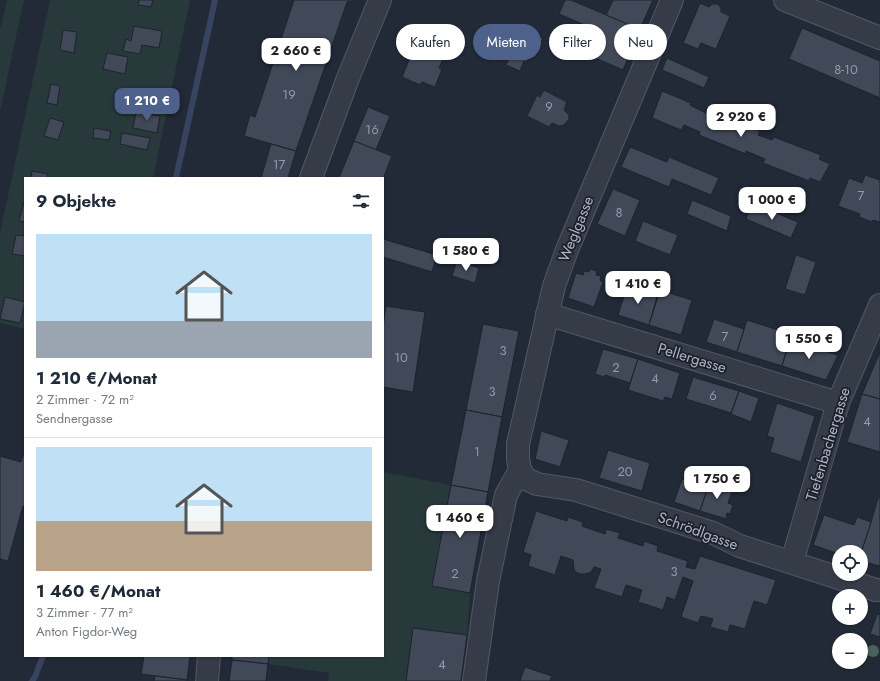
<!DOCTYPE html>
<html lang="de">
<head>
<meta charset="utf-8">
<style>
  :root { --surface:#fff; --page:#f6f6f7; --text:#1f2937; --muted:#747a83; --line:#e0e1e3; --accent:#4e618a }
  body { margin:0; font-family:Jost,sans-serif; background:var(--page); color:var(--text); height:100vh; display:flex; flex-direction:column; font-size:15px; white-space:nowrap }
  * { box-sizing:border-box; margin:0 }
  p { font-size:13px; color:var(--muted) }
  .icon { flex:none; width:22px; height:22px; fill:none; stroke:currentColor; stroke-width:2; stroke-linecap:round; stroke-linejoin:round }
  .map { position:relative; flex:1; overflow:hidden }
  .panel { position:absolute; left:24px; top:177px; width:360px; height:480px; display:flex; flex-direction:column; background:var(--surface); border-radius:0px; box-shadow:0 1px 3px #0004 }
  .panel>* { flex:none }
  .guide { position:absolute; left:396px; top:24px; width:380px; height:36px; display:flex; gap:8px }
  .controls { position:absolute; left:832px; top:545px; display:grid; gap:8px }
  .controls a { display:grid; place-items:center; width:36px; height:36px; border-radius:50%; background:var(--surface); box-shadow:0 1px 3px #0004; font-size:20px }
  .price { position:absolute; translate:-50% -34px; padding:0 9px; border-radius:8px; background:#fff; color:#222; font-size:13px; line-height:26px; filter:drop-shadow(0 1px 2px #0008) }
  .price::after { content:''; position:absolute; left:50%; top:24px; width:12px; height:9px; margin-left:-6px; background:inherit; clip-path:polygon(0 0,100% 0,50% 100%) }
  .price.active { background:var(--accent); color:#fff }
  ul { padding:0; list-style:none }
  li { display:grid; align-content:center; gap:8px; height:212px; padding:0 12px }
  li+li { border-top:1px solid var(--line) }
  li span { display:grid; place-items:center; height:124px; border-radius:0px; color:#555 }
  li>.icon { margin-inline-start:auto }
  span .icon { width:72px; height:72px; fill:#fffc; stroke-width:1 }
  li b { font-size:17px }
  h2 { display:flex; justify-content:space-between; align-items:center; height:48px; padding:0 12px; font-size:17px }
  .pill { padding:0 14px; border-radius:18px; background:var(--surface); box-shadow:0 1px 3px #0004; font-size:14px; line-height:36px }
  .pill.active { background:var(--accent); color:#fff }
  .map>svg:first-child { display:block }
  .green { fill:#28393c }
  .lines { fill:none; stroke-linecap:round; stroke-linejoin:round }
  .stream { stroke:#38445f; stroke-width:6 }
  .building { fill:#414858; stroke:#1d222e }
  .minor-casing { stroke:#535865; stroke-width:24 }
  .minor { stroke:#353b47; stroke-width:22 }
  .tree { fill:#49635a }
  .labels { text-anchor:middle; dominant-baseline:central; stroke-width:3.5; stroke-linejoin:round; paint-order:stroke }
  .number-label { font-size:13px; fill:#949aa9 }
  .street-label { font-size:15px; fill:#b0b5c4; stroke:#1b202c }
</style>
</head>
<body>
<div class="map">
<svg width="880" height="681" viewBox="0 0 880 681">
  <rect width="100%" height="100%" fill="#222937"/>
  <g class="green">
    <polygon points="7,0 24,0 0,112 0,30"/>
    <polygon points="50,0 190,0 153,178 25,178 25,329 0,323 0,233"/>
    <polygon points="383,472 451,485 432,586 470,593 467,635 413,628 406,681 328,681 329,673 268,664 269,656 383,656"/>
  </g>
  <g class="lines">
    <g class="stream">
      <polyline points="176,178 215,0"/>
      <polyline points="32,681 35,677 43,656"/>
    </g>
  </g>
  <g class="building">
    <polygon points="139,0 153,0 151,7 138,5"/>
    <polygon points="294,0 353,0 353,1 347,2 296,151 244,136 250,115 255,117"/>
    <polygon points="565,0 571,0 640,29 623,70 591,56 601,32 559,14"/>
    <polygon points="613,0 653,0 640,29 606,15"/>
    <polygon points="700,3 709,7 712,4 718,4 721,8 721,12 730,16 716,49 701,43 698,49 683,43"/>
    <polygon points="134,26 162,31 159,48 142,45 140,54 123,51 126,39 131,41"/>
    <polygon points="802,28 880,61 880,98 789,59"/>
    <polygon points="521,29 543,38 535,58 529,56 527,62 524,61 520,71 506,65"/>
    <polygon points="63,30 77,32 74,53 60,50"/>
    <polygon points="420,34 449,46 439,68 442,69 435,87 422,82 420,85 402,77"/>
    <polygon points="107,53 128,57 125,74 103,69"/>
    <polygon points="667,58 709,77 704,88 662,70"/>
    <polygon points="51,84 60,86 57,105 47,103"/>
    <polygon points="544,90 567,102 564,110 569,115 569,119 564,125 559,126 552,123 549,127 527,116 537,95 540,97"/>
    <polygon points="662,91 691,103 690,105 708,114 710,111 760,131 758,135 772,140 774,137 821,155 819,159 830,164 820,182 810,178 809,181 763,163 765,159 746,151 746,154 699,135 700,132 684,125 681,130 652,118"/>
    <polygon points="368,107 390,116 376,150 354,141"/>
    <polygon points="136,112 160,116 157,133 133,128"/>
    <polygon points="50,118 64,122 58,140 44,136"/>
    <polygon points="94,128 111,131 109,140 93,138"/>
    <polygon points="122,133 150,138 147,150 120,144"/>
    <polygon points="354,141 392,156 383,179 383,178 339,178"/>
    <polygon points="271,144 296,151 288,178 261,178"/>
    <polygon points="630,147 667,162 669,157 719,178 711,195 672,179 669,187 621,167"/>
    <polygon points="32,171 48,174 47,178 31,178"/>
    <polygon points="865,175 880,180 880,222 873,220 872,222 859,217 860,214 838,206 849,178 862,183"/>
    <polygon points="613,189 640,200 625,236 597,224"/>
    <polygon points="692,200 731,216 727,231 687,214"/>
    <polygon points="24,202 25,202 25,222 19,221"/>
    <polygon points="752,203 798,222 791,238 746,219"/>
    <polygon points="643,221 678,235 670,255 635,241"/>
    <polygon points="16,235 25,236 25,256 12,254"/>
    <polygon points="383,239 437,255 432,272 383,257"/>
    <polygon points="796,255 816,262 805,295 785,289"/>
    <polygon points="457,261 479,268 475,283 452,276"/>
    <polygon points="590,269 597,271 596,275 601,276 600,281 603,282 594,307 568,298 576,273 583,275 584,271 589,272"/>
    <polygon points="628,284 650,291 649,294 657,297 649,325 618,315"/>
    <polygon points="660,290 692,300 681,335 649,325"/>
    <polygon points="5,297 25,302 20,323 0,319"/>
    <polygon points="386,306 425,312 413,392 383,387 383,327"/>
    <polygon points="714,319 744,329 737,352 706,342"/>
    <polygon points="747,320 791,334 782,366 737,352"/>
    <polygon points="483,324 519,331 502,417 466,410"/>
    <polygon points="790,340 838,355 826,380 782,366"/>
    <polygon points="603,349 638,359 630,383 605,375 604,377 595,374"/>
    <polygon points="880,352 880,399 862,394"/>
    <polygon points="638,359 680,373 672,399 665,397 663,401 628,390"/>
    <polygon points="693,377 739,391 731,413 686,399"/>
    <polygon points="739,391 759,398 751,422 731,414"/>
    <polygon points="862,394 880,399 880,452 847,442"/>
    <polygon points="777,403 815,416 801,462 770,452 774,438 767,436"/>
    <polygon points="466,410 502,417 488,492 451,485"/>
    <polygon points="541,431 569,440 560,467 535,459"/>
    <polygon points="25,449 25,507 23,506 8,561 0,559 0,456 21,462"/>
    <polygon points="608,450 650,463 642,491 599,478"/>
    <polygon points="688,474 693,476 695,479 709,484 700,511 674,502 682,479 683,480 684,477"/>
    <polygon points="711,478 725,483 724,486 733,489 728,503 733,505 730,514 727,513 726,519 700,511"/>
    <polygon points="451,485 488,492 470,593 432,586"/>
    <polygon points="878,498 880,498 880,566 861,561 861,553 871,522"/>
    <polygon points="536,511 567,521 568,517 583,522 582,526 605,534 606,529 620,533 618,538 643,546 644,541 658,546 657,551 688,561 686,567 695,569 700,556 776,580 767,605 754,601 745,629 730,625 728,632 710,627 713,619 701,616 698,623 681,617 693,581 683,577 675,600 667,597 663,610 638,602 642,590 626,585 622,597 594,588 601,569 594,567 592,571 589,573 585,574 580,574 576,572 574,569 573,560 561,556 555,575 528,566 531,555 523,552"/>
    <polygon points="824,515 854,525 857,517 871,522 861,553 861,552 839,552 839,554 813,545"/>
    <polygon points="877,614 880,615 880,637 870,634"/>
    <polygon points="413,628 467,635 461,681 406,681"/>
    <polygon points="144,656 190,656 187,680 141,674"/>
    <polygon points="232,656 269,656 268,664 232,660"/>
    <polygon points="232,660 268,664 266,681 229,681"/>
    <polygon points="525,667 552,676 550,681 520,681"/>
    <polygon points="155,676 187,680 187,681 154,681"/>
  </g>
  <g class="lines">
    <defs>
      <g id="minor">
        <polyline points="672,0 567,250 554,286 518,444 518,459 520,470 526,479 537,484 576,490 713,533 740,546 876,590 880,590"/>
        <polyline points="785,0 880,38"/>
        <polyline points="311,178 348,78 380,0"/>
        <polyline points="547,314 838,403"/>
        <polyline points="792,562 838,403 880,305"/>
        <polyline points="207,681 209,656"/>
        <polyline points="474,681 488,581 506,495 520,470"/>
      </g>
    </defs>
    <use href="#minor" class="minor-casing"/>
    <use href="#minor" class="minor"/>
  </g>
  <circle class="tree" cx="873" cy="651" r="6"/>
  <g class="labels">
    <g class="number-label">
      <text x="846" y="69">8-10</text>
      <text x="289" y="94">19</text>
      <text x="549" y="106">9</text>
      <text x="372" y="129">16</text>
      <text x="279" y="164">17</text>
      <text x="861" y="195">7</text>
      <text x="619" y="212">8</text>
      <text x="725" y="336">7</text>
      <text x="503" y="350">3</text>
      <text x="401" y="357">10</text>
      <text x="616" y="367">2</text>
      <text x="655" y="378">4</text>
      <text x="492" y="391">3</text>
      <text x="713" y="395">6</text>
      <text x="867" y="421">4</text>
      <text x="477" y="451">1</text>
      <text x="625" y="471">20</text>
      <text x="674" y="571">3</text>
      <text x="455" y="573">2</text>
      <text x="442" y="664">4</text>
    </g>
    <g class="street-label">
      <text transform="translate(576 229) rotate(-68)">Weglgasse</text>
      <text transform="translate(692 358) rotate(17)">Pellergasse</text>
      <text transform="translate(828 444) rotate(-73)">Tiefenbachergasse</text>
      <text transform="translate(698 531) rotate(20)">Schrödlgasse</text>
    </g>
  </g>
</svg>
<div class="controls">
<a><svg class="icon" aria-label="locate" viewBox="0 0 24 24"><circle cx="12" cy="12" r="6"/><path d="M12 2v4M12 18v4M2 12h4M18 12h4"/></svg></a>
<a>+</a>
<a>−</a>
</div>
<b class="price" style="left:296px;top:72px">2 660 €</b>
<b class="price active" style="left:147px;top:122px">1 210 €</b>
<b class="price" style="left:741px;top:138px">2 920 €</b>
<b class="price" style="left:772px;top:221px">1 000 €</b>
<b class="price" style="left:466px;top:272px">1 580 €</b>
<b class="price" style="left:638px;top:305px">1 410 €</b>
<b class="price" style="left:809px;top:360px">1 550 €</b>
<b class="price" style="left:717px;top:500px">1 750 €</b>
<b class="price" style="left:460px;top:539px">1 460 €</b>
<div class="guide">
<a class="pill">Kaufen</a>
<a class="pill active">Mieten</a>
<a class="pill">Filter</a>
<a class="pill">Neu</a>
</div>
<section class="panel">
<h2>9 Objekte<svg class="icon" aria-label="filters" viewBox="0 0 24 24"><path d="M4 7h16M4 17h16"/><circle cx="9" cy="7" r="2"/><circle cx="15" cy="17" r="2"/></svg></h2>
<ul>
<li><span style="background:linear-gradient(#bfe0f5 70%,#9aa5b1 0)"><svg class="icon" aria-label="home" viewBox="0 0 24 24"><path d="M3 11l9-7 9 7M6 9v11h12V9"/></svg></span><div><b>1 210 €/Monat</b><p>2 Zimmer · 72 m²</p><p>Sendnergasse</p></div></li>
<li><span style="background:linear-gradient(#bfe0f5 60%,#b9a48a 0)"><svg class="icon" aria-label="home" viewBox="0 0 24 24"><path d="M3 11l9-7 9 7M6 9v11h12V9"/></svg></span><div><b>1 460 €/Monat</b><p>3 Zimmer · 77 m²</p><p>Anton Figdor-Weg</p></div></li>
</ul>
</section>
</div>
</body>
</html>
